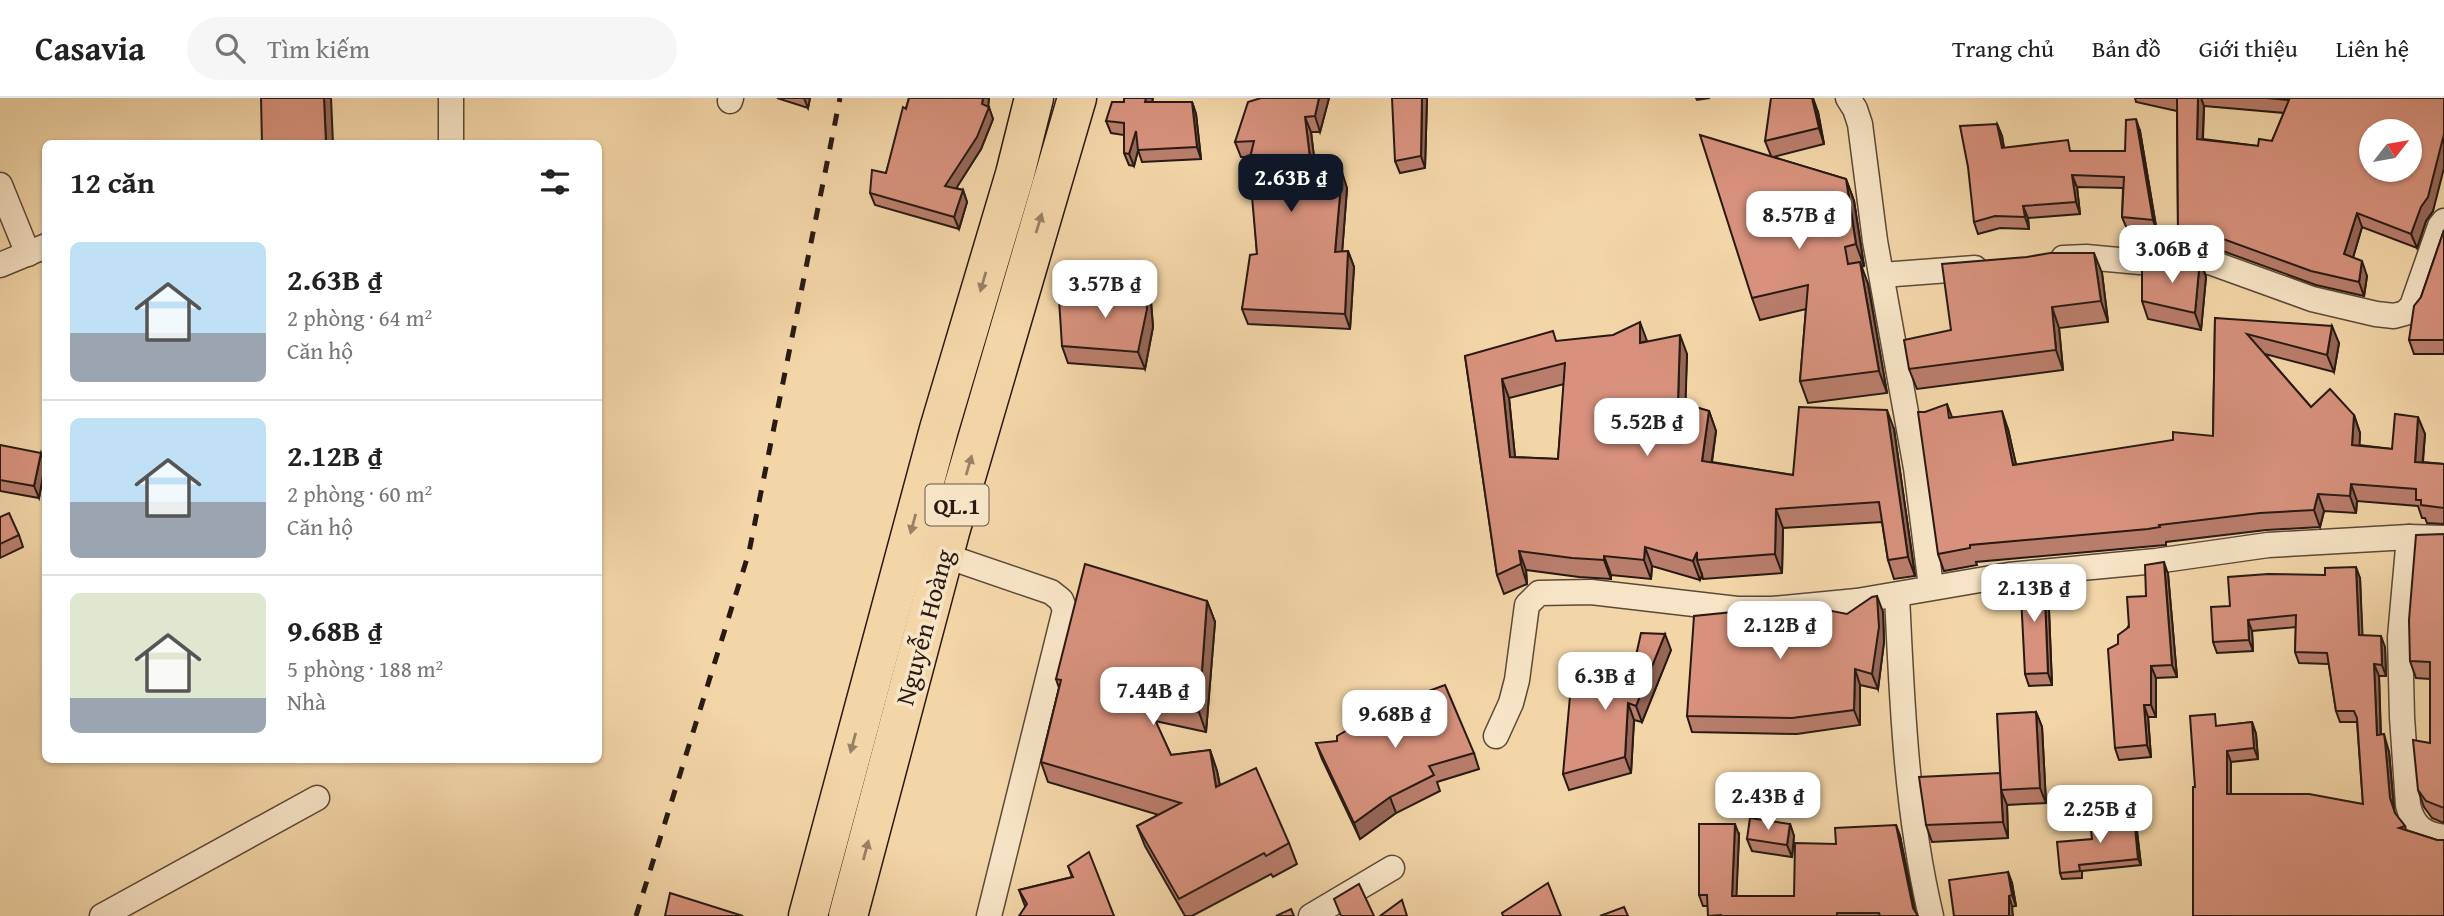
<!DOCTYPE html>
<html lang="vi">
<head>
<meta charset="utf-8">
<style>
  :root { --surface:#fff; --page:#f6f6f6; --text:#222; --muted:#767676; --line:#e0e0e0; --accent:#111827 }
  body { margin:0; font-family:"Gentium Book Plus",serif; background:var(--page); color:var(--text); height:100vh; display:flex; flex-direction:column; font-size:26px; white-space:nowrap }
  * { box-sizing:border-box; margin:0 }
  p { font-size:23px; color:var(--muted) }
  .icon { flex:none; width:38px; height:38px; fill:none; stroke:currentColor; stroke-width:2; stroke-linecap:round; stroke-linejoin:round }
  .map { position:relative; flex:1; overflow:hidden }
  .side { position:absolute; left:42px; top:42px; width:560px; height:623px; display:flex; flex-direction:column; background:var(--surface); border-radius:10px; box-shadow:0 2px 5px #0004 }
  .side>* { flex:none }
  .needle { width:46px; rotate:59deg }
  .controls { position:absolute; left:2359px; top:21px; display:grid; gap:14px }
  .controls a { display:grid; place-items:center; width:63px; height:63px; border-radius:50%; background:var(--surface); box-shadow:0 2px 5px #0004; font-size:35px }
  .price { position:absolute; translate:-50% -60px; padding:0 16px; border-radius:14px; background:#fff; color:#222; font-size:23px; line-height:46px; filter:drop-shadow(0 2px 4px #0008) }
  .price::after { content:''; position:absolute; left:50%; top:42px; width:21px; height:16px; margin-left:-10px; background:inherit; clip-path:polygon(0 0,100% 0,50% 100%) }
  .price.selected { background:var(--accent); color:#fff }
  ul { padding:0; list-style:none }
  li { display:flex; align-items:center; gap:21px; height:175px; padding:0 28px }
  li+li { border-top:2px solid var(--line) }
  li span { display:grid; place-items:center; flex:none; width:196px; height:140px; border-radius:10px; color:#555 }
  li>.icon { margin-inline-start:auto }
  span .icon { width:84px; height:84px; fill:#fffc; stroke-width:1 }
  li b { font-size:30px }
  h2 { display:flex; justify-content:space-between; align-items:center; height:84px; padding:0 28px; font-size:30px }
  header { display:flex; align-items:center; gap:42px; box-sizing:border-box; height:98px; padding:0 35px; background:var(--surface); border-bottom:2px solid var(--line) }
  header strong { font-size:33px }
  nav { display:flex; gap:38px; margin-inline-start:auto; font-size:24px }
  .search { width:490px; height:63px; background:var(--page); display:flex; align-items:center; gap:18px; box-sizing:border-box; padding:0 24px; border-radius:38px; color:var(--muted); font-size:26px }
  .map>svg:first-child { display:block }
  .lines { fill:none; stroke-linecap:round; stroke-linejoin:round }
  .minor-casing { stroke:#5b4938; stroke-width:27 }
  .trunk-casing { stroke:#281a13; stroke-width:41 }
  .minor { stroke:#f7e4c6; stroke-width:24 }
  .trunk { stroke:#f3d6a8; stroke-width:38 }
  .rail { stroke:#281a13; stroke-width:5; stroke-dasharray:12 12; stroke-linecap:butt }
  .wall { fill:#b97d6b; stroke:#281a13; stroke-width:2; fill-rule:evenodd }
  .shaded-wall { fill:#966657; stroke:#281a13; stroke-width:2 }
  .building { fill:#d7917c; stroke:#281a13; stroke-width:2; fill-rule:evenodd }
  .oneway { fill:#988165 }
  .labels { text-anchor:middle; dominant-baseline:central; stroke-width:7; stroke-linejoin:round; paint-order:stroke }
  .shield { fill:#f7e4c6; stroke:#665749; stroke-width:2 }
  .shield-label { font-size:24px; font-weight:bold; fill:#281a13 }
  .street-label { font-size:26px; fill:#281a13; stroke:#f7e4c6 }
</style>
</head>
<body>
<header>
<strong>Casavia</strong>
<div class="search"><svg class="icon" aria-label="search" viewBox="0 0 24 24"><circle cx="10" cy="10" r="6"/><path d="M15 15l6 6"/></svg>Tìm kiếm</div>
<nav><a>Trang chủ</a><a>Bản đồ</a><a>Giới thiệu</a><a>Liên hệ</a></nav>
</header>
<div class="map">
<svg width="2444" height="818" viewBox="0 0 2444 818">
  <rect width="100%" height="100%" fill="#f3d6a8"/>
  <filter id="stains"><feTurbulence type="fractalNoise" baseFrequency=".00286" numOctaves="4"/><feColorMatrix values="0 0 0 0 .2 0 0 0 0 .09 0 0 0 0 .02 0 0 0 .5 -.17"/></filter>
  <radialGradient id="worn" r=".72"><stop offset=".6" stop-color="#630" stop-opacity="0"/><stop offset="1" stop-color="#630" stop-opacity=".3"/></radialGradient>
  <g class="lines">
    <defs>
      <g id="minor">
        <polyline points="1848,0 1855,11 1860,26 1875,143 1916,370 1931,489"/>
        <polyline points="730,3 731,0"/>
        <polyline points="451,46 451,0"/>
        <polyline points="0,87 28,156"/>
        <polyline points="2063,160 2086,159 2140,164 2204,162 2312,201 2376,216 2394,218 2405,215 2412,208 2440,128 2444,123"/>
        <polyline points="0,167 46,148"/>
        <polyline points="1882,177 1975,170"/>
        <path d="M2409,439L2400,539L2402,619L2408,707C2413,728 2423,736 2444,739"/>
        <polyline points="943,457 1051,494 1061,502 1065,512 989,818"/>
        <path d="M1897,497C1902,605 1906,712 1931,818"/>
        <polyline points="1496,638 1511,605 1517,582 1527,507 1539,495 1591,494 1737,511 1772,511 1857,503 2009,477 2156,463 2268,447 2409,439 2444,440"/>
        <polyline points="102,818 317,700"/>
        <polyline points="1311,818 1392,770"/>
      </g>
      <g id="trunk">
        <polyline points="808,818 939,331 1015,76 1034,0"/>
        <polyline points="848,818 950,434 1077,0"/>
      </g>
    </defs>
    <use href="#minor" class="minor-casing"/>
    <use href="#trunk" class="trunk-casing"/>
    <use href="#minor" class="minor"/>
    <use href="#trunk" class="trunk"/>
    <polyline class="rail" points="636,818 749,454 840,0"/>
  </g>
  <g class="wall">
    <polygon points="777,0 810,0 808,10"/>
    <polygon points="909,0 989,0 988,8 993,21 981,51 956,90 963,92 967,104 959,131 875,107 870,95 886,75"/>
    <polygon points="1124,0 1153,0 1152,4 1192,4 1196,16 1201,61 1142,64 1138,52 1134,68 1129,67 1124,55 1124,37 1111,35 1106,23 1124,4"/>
    <polygon points="1261,0 1329,0 1320,34 1311,34 1316,76 1347,90 1342,154 1348,153 1354,169 1350,231 1248,226 1242,211 1257,156 1250,59 1241,59 1235,44"/>
    <polygon points="1427,0 1425,70 1400,75 1395,63"/>
    <polygon points="1696,0 1710,0 1697,2"/>
    <path d="M2135,0H2444L2433,113L2426,123L2417,150L2362,129L2353,159L2367,178L2364,198L2316,187L2209,148H2183L2178,134L2177,13L2136,4ZM2204,8L2284,15L2272,43L2258,48L2203,41Z"/>
    <polygon points="1818,14 1824,46 1773,59 1846,81 1854,103 1864,168 1861,169 1868,186 1887,295 1808,305 1800,283 1806,211 1760,222 1752,200 1771,58 1765,43"/>
    <polygon points="1997,26 2002,38 2004,50 2072,53 2125,53 2140,33 2157,134 2127,131 2122,119 2123,90 2077,89 2080,116 2028,120 2029,131 2000,130 1978,136 1974,124"/>
    <polygon points="2444,132 2444,256 2414,256 2409,242 2421,199"/>
    <polygon points="2200,161 2206,179 2201,232 2148,221 2142,203 2177,166"/>
    <polygon points="2102,175 2108,224 2059,230 2063,272 1917,291 1909,271 1951,232"/>
    <polygon points="1144,187 1151,204 1153,229 1145,271 1068,265 1062,248"/>
    <polygon points="2215,220 2339,245 2334,274 2265,256 2311,309 2354,317 2360,335 2359,347 2392,351 2425,336 2423,364 2444,366 2444,426 2427,425 2425,420 2422,420 2418,408 2357,403 2356,415 2324,413 2320,429 2266,432 2166,444 2166,447 2154,448 1976,464 1977,467 1944,473 1938,456 1947,306 1952,319 2008,331 2016,367 2213,338"/>
    <path d="M1557,243L1647,244L1687,256L1685,306L1709,313L1716,333L1712,364L1793,377L1894,331L1915,478L1894,481L1888,462L1882,424L1783,430L1782,475L1703,481L1702,477L1700,482L1652,468L1651,481L1611,477V481L1579,479L1526,472L1527,486L1504,496L1497,477L1465,258ZM1564,286L1558,361L1515,359L1509,300Z"/>
    <polygon points="0,347 45,367 39,400 0,393"/>
    <polygon points="0,419 19,437 23,449 0,460"/>
    <polygon points="2444,436 2444,725 2432,720 2424,709 2418,692 2430,645 2430,581 2416,580 2410,563"/>
    <polygon points="2044,476 2048,488 2052,587 2029,588 2025,576"/>
    <polygon points="2168,476 2177,579 2156,580 2156,619 2148,619 2151,659 2119,662 2115,650 2118,546 2146,498"/>
    <polygon points="2360,480 2362,537 2385,549 2386,578 2379,578 2381,637 2389,654 2394,711 2395,716 2405,728 2406,732 2437,742 2444,818 2195,689 2219,628 2252,624 2256,636 2258,661 2231,664 2231,696 2363,706 2357,624 2340,624 2336,613 2329,566 2299,565 2295,554 2296,529 2252,533 2253,553 2217,555 2213,544 2230,508"/>
    <polygon points="1207,503 1215,524 1206,634 1155,623 1171,657 1210,652 1217,673 1220,687 1289,745 1297,766 1273,779 1271,776 1192,818 1185,818 1145,748 1137,728 1159,717 1048,684 1041,664 1059,590 1056,581"/>
    <polygon points="1883,514 1884,544 1878,591 1860,587 1860,627 1797,636 1692,634 1687,618 1847,516"/>
    <polygon points="1671,552 1642,624 1634,622 1631,675 1569,692 1563,676 1629,589"/>
    <polygon points="2036,614 2042,629 2046,705 2007,707 2008,740 1932,744 1926,727 2000,675"/>
    <polygon points="1316,645 1474,655 1479,671 1437,684 1440,693 1396,715 1360,741 1322,661"/>
    <polygon points="2134,719 2136,725 2141,767 2082,773 2082,780 2062,781 2060,775 2092,741"/>
    <polygon points="1790,726 1794,738 1792,759 1752,753 1747,741"/>
    <polygon points="1896,727 1900,738 1915,814 1918,818 1708,818 1708,808 1703,808 1699,797 1739,737 1736,798 1794,798 1836,746"/>
    <polygon points="1068,768 1114,818 1025,808 1019,792 1072,779"/>
    <polygon points="2008,774 2012,785 2016,808 1954,818"/>
  </g>
  <g class="shaded-wall">
    <polygon points="324,0 331,0 333,46 326,46"/>
    <polygon points="804,0 810,0 808,10"/>
    <polygon points="983,0 989,0 988,11 989,9 993,21 981,51 950,100 945,88 982,6"/>
    <polygon points="1146,0 1153,0 1149,16 1145,4"/>
    <polygon points="1319,0 1329,0 1320,34 1315,18"/>
    <polygon points="1422,0 1427,0 1425,70 1421,58"/>
    <polygon points="1813,0 1818,14 1824,46 1819,30"/>
    <polygon points="2198,0 2201,0 2204,8 2202,55 2197,41"/>
    <polygon points="1192,4 1196,16 1201,61 1197,49"/>
    <polygon points="1305,19 1311,34 1318,92 1312,76"/>
    <polygon points="2136,21 2140,33 2157,134 2153,122"/>
    <polygon points="1997,26 2002,38 2006,62 2002,50"/>
    <polygon points="1136,33 1140,45 1134,68 1129,56"/>
    <polygon points="2444,36 2444,70 2433,113 2426,123 2417,150 2411,136"/>
    <polygon points="1342,74 1347,90 1341,169 1335,154"/>
    <polygon points="2072,77 2077,89 2080,116 2076,104"/>
    <polygon points="1846,81 1854,103 1864,168 1856,146"/>
    <polygon points="963,92 967,104 959,131 954,119"/>
    <polygon points="2023,108 2028,120 2029,131 2025,119"/>
    <polygon points="2357,115 2362,129 2350,170 2344,156"/>
    <polygon points="1348,153 1354,169 1350,231 1345,216"/>
    <polygon points="2094,155 2102,175 2108,224 2101,203"/>
    <polygon points="2200,161 2206,179 2201,232 2195,215"/>
    <polygon points="2362,163 2367,178 2364,198 2359,184"/>
    <polygon points="1860,164 1868,186 1887,295 1879,273"/>
    <polygon points="1144,187 1151,204 1153,229 1145,271 1138,254"/>
    <polygon points="2052,209 2059,230 2063,272 2056,252"/>
    <polygon points="1640,224 1647,243 1640,245"/>
    <polygon points="2332,228 2339,245 2334,274 2327,257"/>
    <polygon points="1680,237 1687,256 1685,323 1678,304"/>
    <polygon points="1502,281 1509,300 1517,378 1510,359"/>
    <polygon points="1887,312 1894,331 1915,478 1908,459"/>
    <polygon points="1709,313 1716,333 1709,382 1702,363"/>
    <polygon points="2002,313 2008,331 2020,384 2013,367"/>
    <polygon points="2354,317 2360,335 2359,364 2352,347"/>
    <polygon points="2418,319 2425,336 2421,381 2415,364"/>
    <polygon points="41,355 45,367 39,400 34,388"/>
    <polygon points="2351,386 2357,403 2356,415 2350,398"/>
    <polygon points="2318,396 2324,413 2320,429 2314,412"/>
    <polygon points="1776,411 1783,430 1782,475 1775,456"/>
    <polygon points="1645,449 1652,468 1651,481 1644,462"/>
    <polygon points="1519,453 1526,472 1527,486 1521,466"/>
    <polygon points="1697,454 1697,462 1702,477 1700,482 1693,463"/>
    <polygon points="1604,458 1611,477 1611,481 1604,462"/>
    <polygon points="2164,464 2168,476 2177,579 2172,567"/>
    <polygon points="2356,469 2360,480 2363,548 2359,537"/>
    <polygon points="2044,476 2048,488 2052,587 2048,575"/>
    <polygon points="1877,498 1883,514 1884,544 1878,591 1872,576"/>
    <polygon points="1207,503 1215,524 1206,634 1199,614"/>
    <polygon points="2248,522 2252,533 2253,553 2249,542"/>
    <polygon points="1665,536 1671,552 1642,624 1636,608"/>
    <polygon points="2381,538 2385,549 2386,578 2382,567"/>
    <polygon points="2374,566 2379,578 2381,648 2377,637"/>
    <polygon points="2151,568 2156,580 2156,619 2151,607"/>
    <polygon points="1855,571 1860,587 1860,627 1854,612"/>
    <polygon points="1628,605 1634,622 1631,675 1625,659"/>
    <polygon points="2144,607 2148,619 2151,659 2147,647"/>
    <polygon points="2036,614 2042,629 2046,705 2040,690"/>
    <polygon points="2252,624 2256,636 2258,661 2254,650"/>
    <polygon points="2384,636 2389,654 2394,711 2390,700"/>
    <polygon points="1210,652 1217,673 1224,710 1216,689"/>
    <polygon points="2227,653 2231,664 2231,707 2227,696"/>
    <polygon points="2000,675 2001,692 2007,707 2008,740 2003,724"/>
    <polygon points="1390,699 1396,715 1360,741 1354,725"/>
    <polygon points="2134,719 2136,725 2141,767 2138,761"/>
    <polygon points="1735,726 1739,737 1736,809 1732,798"/>
    <polygon points="1790,726 1794,738 1792,759 1787,747"/>
    <polygon points="1896,727 1900,738 1916,818 1913,810"/>
    <polygon points="2008,774 2012,785 2016,808 2012,797"/>
    <polygon points="2009,798 2012,808 2013,818 2009,818"/>
  </g>
  <g class="building">
    <polygon points="261,0 324,0 326,46 262,46"/>
    <polygon points="909,0 983,0 982,6 989,9 977,39 945,88 963,92 954,119 870,95 872,72 886,75 903,9 906,11"/>
    <polygon points="1124,0 1146,0 1145,4 1192,4 1197,49 1138,52 1136,33 1129,56 1124,55 1124,25 1106,23 1112,4 1124,4"/>
    <polygon points="1261,0 1319,0 1315,18 1305,19 1312,76 1342,74 1335,154 1348,153 1345,216 1242,211 1250,157 1257,156 1249,64 1254,43 1235,44 1248,4"/>
    <polygon points="1392,0 1422,0 1421,58 1395,63"/>
    <polygon points="1771,0 1812,0 1819,30 1765,43"/>
    <path d="M2177,0H2198L2197,41L2258,48L2259,41L2272,43L2289,2L2266,0H2444V36L2428,99L2421,109L2411,136L2357,115L2344,156L2362,163L2359,184L2311,173L2204,134H2178ZM2371,33H2410V72H2371Z"/>
    <polygon points="2136,21 2153,122 2122,119 2124,79 2072,77 2076,104 2023,108 2025,119 1995,118 1974,124 1968,69 1960,28 1997,26 2002,50 2068,42 2070,53 2125,53 2126,22"/>
    <polygon points="1700,37 1846,81 1856,146 1845,149 1848,166 1860,164 1879,273 1800,283 1808,187 1752,200"/>
    <polygon points="2444,132 2444,242 2409,242 2414,208 2421,199"/>
    <polygon points="2050,155 2094,155 2101,203 2052,209 2056,252 1909,271 1904,242 1951,232 1942,166 2027,159"/>
    <polygon points="2177,160 2200,161 2195,215 2142,203 2142,169 2177,166"/>
    <polygon points="1144,187 1147,211 1138,254 1062,248 1059,201"/>
    <polygon points="2215,220 2332,228 2327,257 2247,236 2311,309 2330,291 2354,317 2352,347 2392,351 2395,316 2418,319 2415,364 2444,366 2444,410 2421,407 2421,402 2416,402 2416,391 2351,386 2350,398 2318,396 2314,412 2260,415 2159,427 2160,429 2148,431 1970,447 1970,450 1938,456 1918,314 1925,314 1947,306 1949,320 2002,313 2013,367 2173,342 2173,334 2213,338"/>
    <path d="M1640,224V245L1680,237L1678,304L1709,313L1702,363L1793,377L1799,309L1887,312L1908,459L1888,462L1879,404L1776,411L1775,456L1697,462V454L1693,463L1645,449L1644,462L1604,458V462L1572,460L1519,453L1521,466L1497,477L1465,258L1553,233L1556,243L1613,237ZM1565,265L1558,361L1510,359L1502,281Z"/>
    <polygon points="0,347 41,355 34,388 0,382"/>
    <polygon points="9,415 19,437 0,446 0,419"/>
    <polygon points="2444,436 2444,710 2426,703 2418,692 2413,642 2430,645 2430,564 2410,563 2409,522 2416,437"/>
    <polygon points="2164,464 2172,567 2151,568 2151,607 2144,607 2147,647 2115,650 2108,551 2118,546 2118,537 2129,529 2127,499 2146,498 2145,467"/>
    <polygon points="1085,466 1207,503 1199,614 1146,602 1171,657 1210,652 1216,689 1256,670 1289,745 1266,758 1264,755 1179,801 1137,728 1181,705 1041,664 1061,582 1056,581"/>
    <polygon points="2356,469 2359,537 2381,538 2382,567 2374,566 2377,637 2384,636 2385,643 2390,700 2395,715 2405,728 2399,730 2437,742 2444,742 2444,818 2193,818 2193,689 2195,689 2190,618 2215,616 2216,628 2252,624 2254,650 2227,653 2227,696 2309,696 2363,706 2357,620 2354,613 2336,613 2327,555 2295,554 2296,517 2248,522 2249,542 2213,544 2211,509 2230,508 2228,479 2268,476 2325,477 2325,470"/>
    <polygon points="2044,476 2048,575 2025,576 2020,478"/>
    <polygon points="1877,498 1879,529 1872,576 1855,571 1854,612 1792,620 1687,618 1694,518 1801,507 1847,516 1872,499"/>
    <polygon points="1641,535 1665,536 1636,608 1628,605 1625,659 1563,676 1572,576 1629,589"/>
    <polygon points="1445,587 1474,655 1429,668 1434,677 1390,699 1354,725 1316,645 1337,643 1337,638 1393,606"/>
    <polygon points="2036,614 2040,690 2001,692 1997,616"/>
    <polygon points="2000,675 2003,724 1926,727 1919,679"/>
    <polygon points="2134,719 2138,761 2079,767 2080,773 2060,775 2057,744 2092,741 2090,724"/>
    <polygon points="1750,720 1790,726 1787,747 1747,741"/>
    <polygon points="1699,726 1735,726 1732,798 1794,798 1795,745 1836,746 1835,730 1896,727 1913,810 1918,818 1880,818 1879,815 1837,815 1837,818 1721,818 1721,817 1708,818 1707,797 1699,797"/>
    <polygon points="1089,754 1114,818 1019,818 1027,806 1019,792 1073,779 1068,768"/>
    <polygon points="2008,774 2012,797 2009,798 2009,818 1954,818 1949,782"/>
    <polygon points="1548,785 1561,818 1503,818 1502,815"/>
    <polygon points="1359,786 1374,818 1341,818 1334,801"/>
    <polygon points="670,795 743,818 665,818"/>
    <polygon points="1402,802 1407,818 1380,818"/>
    <polygon points="1624,809 1628,818 1600,818"/>
    <polygon points="1291,811 1294,818 1276,818"/>
  </g>
  <defs><path id="oneway-solid" d="M-6-.8H1V-3.2L6.5 0L1 3.2V.8H-6Z" transform="scale(1.75)"/></defs>
  <g class="oneway">
    <use href="#oneway-solid" transform="translate(1039 125) rotate(-73)"/>
    <use href="#oneway-solid" transform="translate(983 184) rotate(106)"/>
    <use href="#oneway-solid" transform="translate(969 367) rotate(-74)"/>
    <use href="#oneway-solid" transform="translate(913 426) rotate(105)"/>
    <use href="#oneway-solid" transform="translate(853 645) rotate(105)"/>
    <use href="#oneway-solid" transform="translate(866 752) rotate(-75)"/>
  </g>
  <g class="labels">
    <rect class="shield" x="925.5" y="386.5" width="63" height="41" rx="5"/>
    <g class="shield-label">
      <text x="957" y="407">QL.1</text>
    </g>
    <g class="street-label">
      <text transform="translate(924 529) rotate(-75)">Nguyễn Hoàng</text>
    </g>
  </g>
  <rect width="100%" height="100%" filter="url(#stains)"/>
  <rect width="100%" height="100%" fill="url(#worn)"/>
</svg>
<div class="controls">
<a><svg class="needle" viewBox="-14 -14 28 28"><path d="M0-13l5 13h-10z" fill="#e53935"/><path d="M0 13l5-13h-10z" fill="#767676"/></svg></a>
</div>
<b class="price selected" style="left:1291px;top:116px">2.63B ₫</b>
<b class="price" style="left:1799px;top:153px">8.57B ₫</b>
<b class="price" style="left:2172px;top:187px">3.06B ₫</b>
<b class="price" style="left:1105px;top:222px">3.57B ₫</b>
<b class="price" style="left:1647px;top:360px">5.52B ₫</b>
<b class="price" style="left:2034px;top:526px">2.13B ₫</b>
<b class="price" style="left:1780px;top:563px">2.12B ₫</b>
<b class="price" style="left:1605px;top:614px">6.3B ₫</b>
<b class="price" style="left:1153px;top:629px">7.44B ₫</b>
<b class="price" style="left:1395px;top:652px">9.68B ₫</b>
<b class="price" style="left:1768px;top:734px">2.43B ₫</b>
<b class="price" style="left:2100px;top:747px">2.25B ₫</b>
<section class="side">
<h2>12 căn<svg class="icon" aria-label="filters" viewBox="0 0 24 24"><path d="M4 7h16M4 17h16"/><circle cx="9" cy="7" r="2"/><circle cx="15" cy="17" r="2"/></svg></h2>
<ul>
<li><span style="background:linear-gradient(#bfe0f5 65%,#9aa5b1 0)"><svg class="icon" aria-label="home" viewBox="0 0 24 24"><path d="M3 11l9-7 9 7M6 9v11h12V9"/></svg></span><div><b>2.63B ₫</b><p>2 phòng · 64 m²</p><p>Căn hộ</p></div></li>
<li><span style="background:linear-gradient(#bfe0f5 60%,#9aa5b1 0)"><svg class="icon" aria-label="home" viewBox="0 0 24 24"><path d="M3 11l9-7 9 7M6 9v11h12V9"/></svg></span><div><b>2.12B ₫</b><p>2 phòng · 60 m²</p><p>Căn hộ</p></div></li>
<li><span style="background:linear-gradient(#dfe7d0 75%,#9aa5b1 0)"><svg class="icon" aria-label="home" viewBox="0 0 24 24"><path d="M3 11l9-7 9 7M6 9v11h12V9"/></svg></span><div><b>9.68B ₫</b><p>5 phòng · 188 m²</p><p>Nhà</p></div></li>
</ul>
</section>
</div>
</body>
</html>
